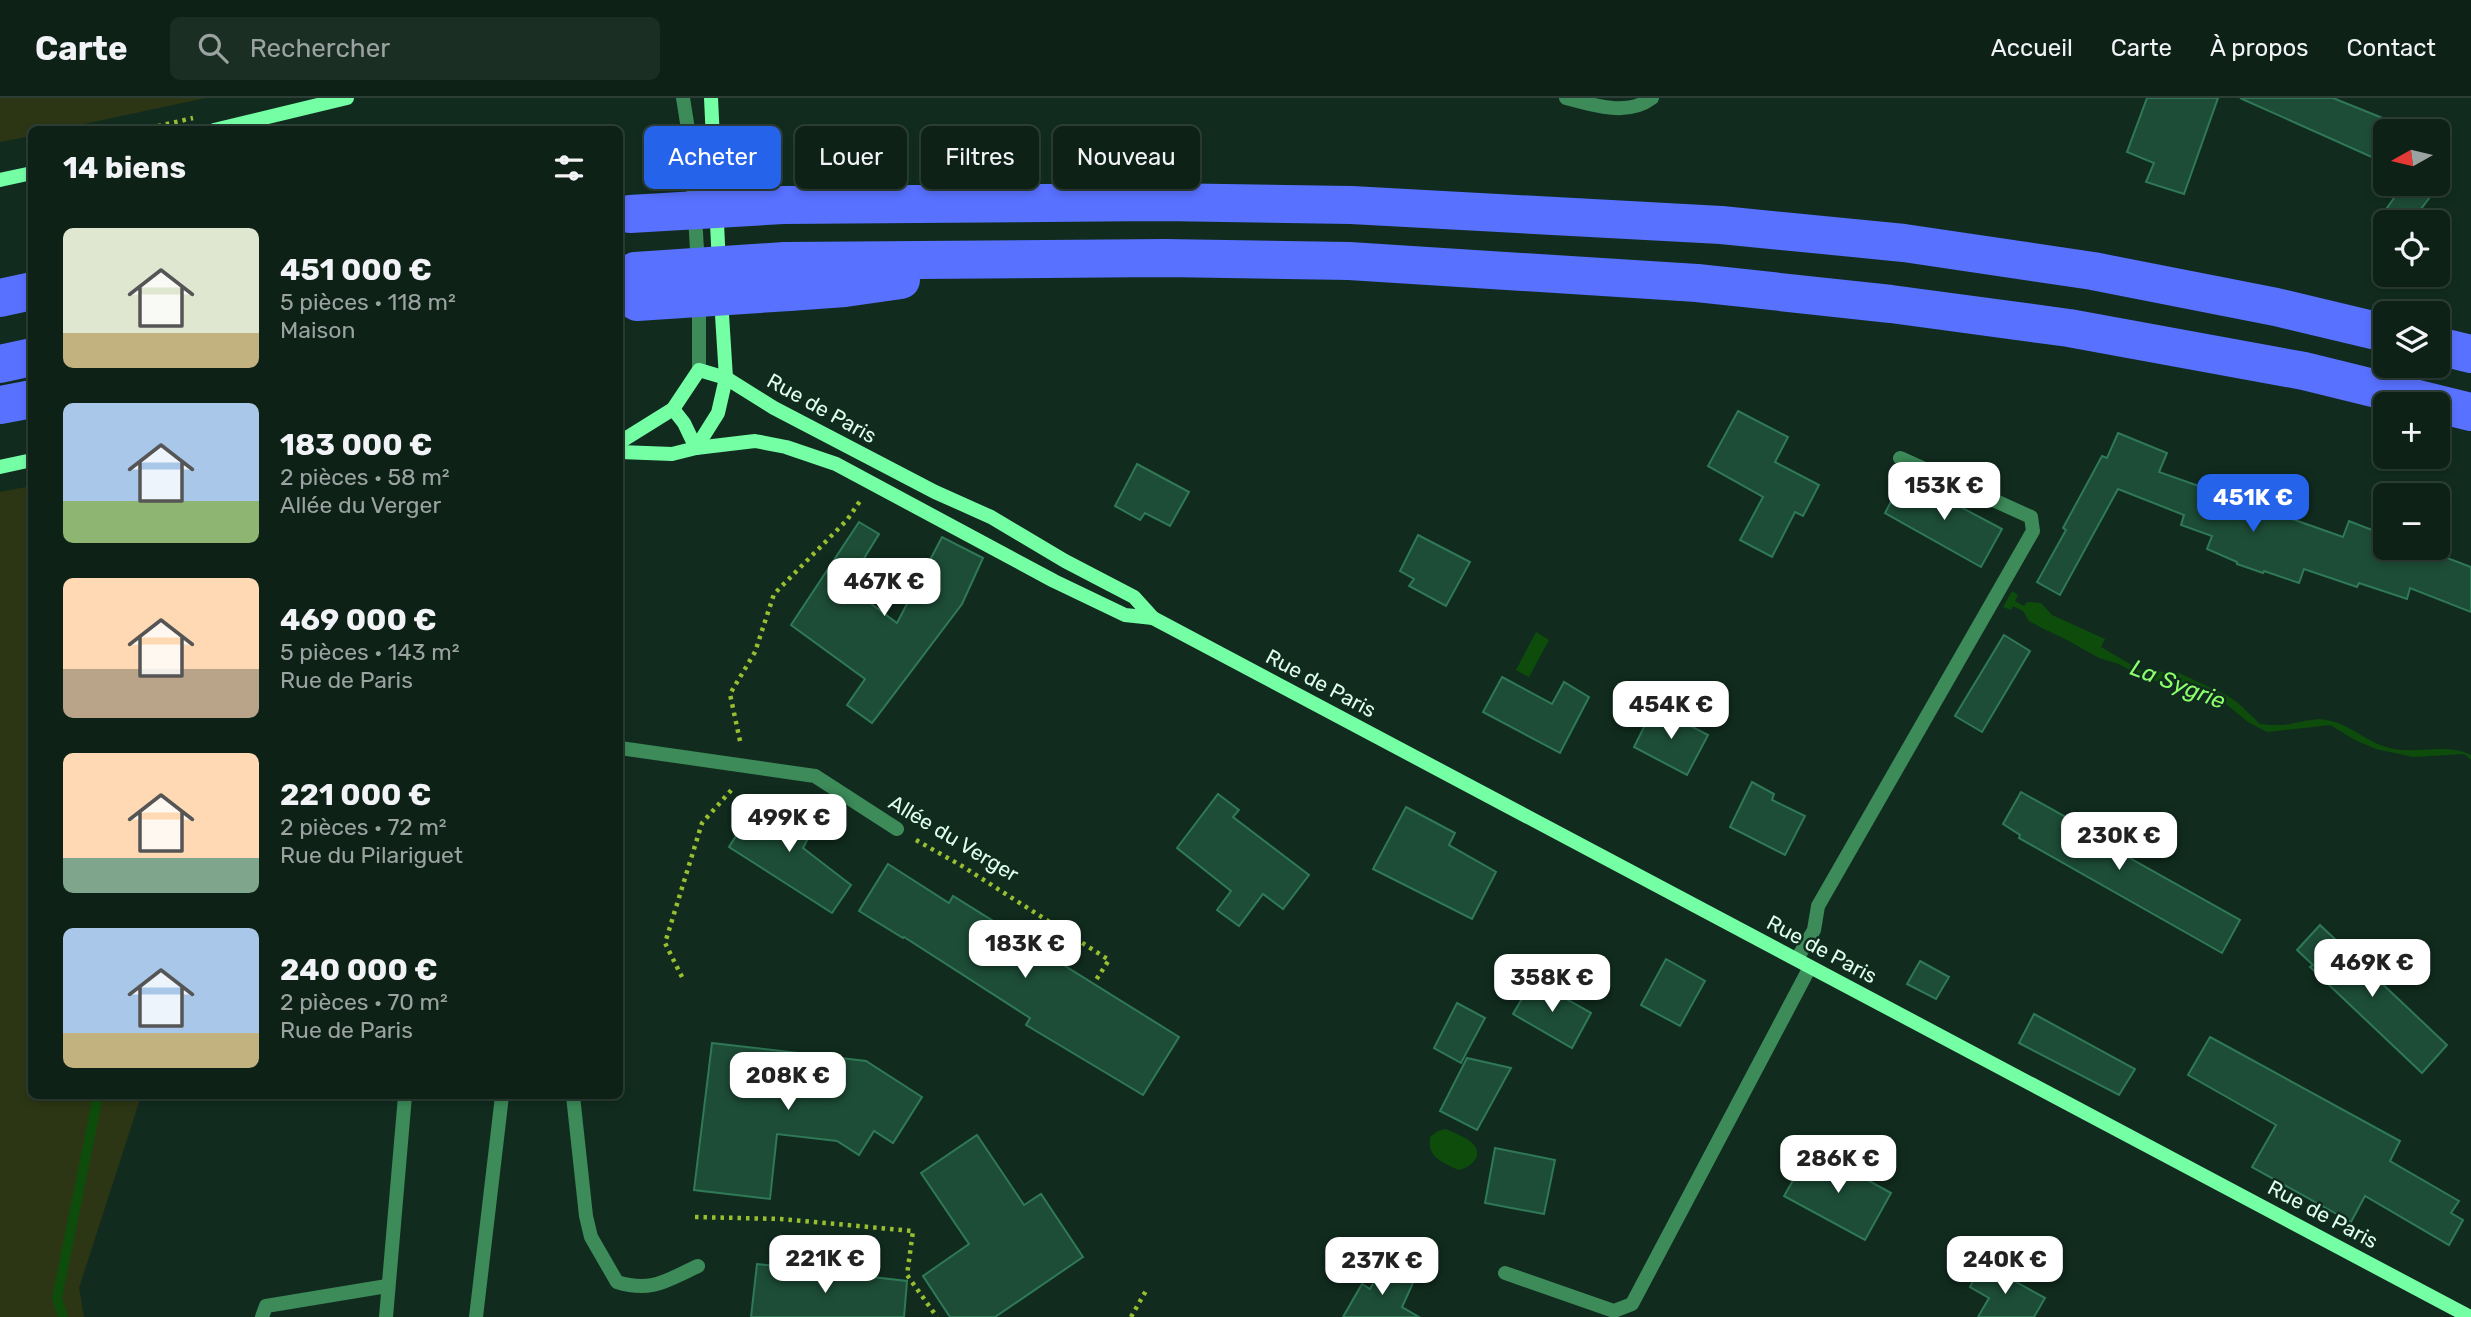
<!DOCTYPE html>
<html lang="fr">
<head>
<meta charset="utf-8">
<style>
  :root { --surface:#0d2117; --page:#1b2e24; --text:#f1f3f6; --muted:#9aa3a1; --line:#2d3e36; --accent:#2563eb }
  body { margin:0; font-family:Rubik,sans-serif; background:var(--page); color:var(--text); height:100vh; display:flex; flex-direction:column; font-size:26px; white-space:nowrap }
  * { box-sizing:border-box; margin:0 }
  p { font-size:23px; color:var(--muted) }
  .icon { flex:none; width:38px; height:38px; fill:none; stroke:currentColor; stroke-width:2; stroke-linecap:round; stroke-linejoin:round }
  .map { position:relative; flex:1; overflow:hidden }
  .side { position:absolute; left:28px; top:28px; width:595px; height:973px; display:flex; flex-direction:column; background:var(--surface); border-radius:10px; box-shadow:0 4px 10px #0003,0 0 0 2px var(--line) }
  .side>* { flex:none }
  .hud { position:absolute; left:644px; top:28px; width:665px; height:63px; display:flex; gap:14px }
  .needle { width:46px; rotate:262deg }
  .buttons { position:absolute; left:2373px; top:21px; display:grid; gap:14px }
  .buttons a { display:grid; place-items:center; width:77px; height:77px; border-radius:10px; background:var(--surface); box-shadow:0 4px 10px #0003,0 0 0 2px var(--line); font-size:35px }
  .price { position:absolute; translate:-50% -60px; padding:0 16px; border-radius:14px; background:#fff; color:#222; font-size:23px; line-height:46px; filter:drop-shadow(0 2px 4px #0008) }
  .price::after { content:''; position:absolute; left:50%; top:42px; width:21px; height:16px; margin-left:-10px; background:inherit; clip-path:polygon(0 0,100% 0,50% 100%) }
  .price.selected { background:var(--accent); color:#fff }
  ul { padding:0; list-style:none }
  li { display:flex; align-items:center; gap:21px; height:175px; padding:0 35px }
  li span { display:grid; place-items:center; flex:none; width:196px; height:140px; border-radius:10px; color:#555 }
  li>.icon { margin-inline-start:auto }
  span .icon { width:84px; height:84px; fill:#fffc; stroke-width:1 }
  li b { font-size:30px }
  h2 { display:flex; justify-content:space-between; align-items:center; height:84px; padding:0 35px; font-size:30px }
  .tag { padding:0 24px; border-radius:10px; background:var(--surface); box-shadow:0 4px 10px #0003,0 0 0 2px var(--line); font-size:24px; line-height:63px }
  .tag.selected { background:var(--accent); color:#fff }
  header { display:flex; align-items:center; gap:42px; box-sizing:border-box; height:98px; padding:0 35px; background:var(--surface); border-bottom:2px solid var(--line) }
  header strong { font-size:33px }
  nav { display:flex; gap:38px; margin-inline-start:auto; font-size:24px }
  .search { width:490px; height:63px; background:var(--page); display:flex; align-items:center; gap:18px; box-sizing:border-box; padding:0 24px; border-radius:10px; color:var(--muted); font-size:26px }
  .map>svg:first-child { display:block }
  .green { fill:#2c3614 }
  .water { fill:#0d4c0b }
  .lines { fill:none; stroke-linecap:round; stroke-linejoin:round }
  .stream { stroke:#0d4c0b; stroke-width:10 }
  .building { fill:#1d4d37; stroke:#2f7956; stroke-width:2 }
  .path { stroke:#99bf30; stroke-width:4.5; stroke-dasharray:3.5 5; stroke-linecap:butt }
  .lane { stroke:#3c8b59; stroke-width:14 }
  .street { stroke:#3c8b59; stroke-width:14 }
  .secondary { stroke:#74ffa5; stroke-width:14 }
  .highway { stroke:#5871ff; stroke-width:38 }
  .highway-bridge { stroke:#5871ff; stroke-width:38 }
  .labels { text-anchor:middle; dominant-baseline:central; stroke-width:5; stroke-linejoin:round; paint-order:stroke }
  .street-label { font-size:21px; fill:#ddffec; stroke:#112c1f }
  .water-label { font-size:23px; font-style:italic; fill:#8aff6b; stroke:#112c1f }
</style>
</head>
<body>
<header>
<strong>Carte</strong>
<div class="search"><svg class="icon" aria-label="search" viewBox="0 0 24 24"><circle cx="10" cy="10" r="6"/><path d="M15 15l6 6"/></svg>Rechercher</div>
<nav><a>Accueil</a><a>Carte</a><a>À propos</a><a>Contact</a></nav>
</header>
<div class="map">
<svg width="2471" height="1219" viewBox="0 0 2471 1219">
  <rect width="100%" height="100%" fill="#112c1f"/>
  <g class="green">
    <polygon points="0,0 206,0 60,31 32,32 31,38 0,44"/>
    <polygon points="31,388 32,998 141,998 79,1190 84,1219 0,1219 0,394"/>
  </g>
  <g class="water">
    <path d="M2012,493L2018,497L2015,503L2024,508L2027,504L2041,505L2052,517L2105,541L2101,549L2140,572L2179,575L2226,597L2237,604L2260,626C2267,627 2275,627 2282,627C2299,626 2314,618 2331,623C2356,629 2370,649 2401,652C2426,654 2448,646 2471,657V662L2464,656L2413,659L2376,651L2355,642L2330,627L2267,634L2248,624L2220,601L2206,594L2187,586L2146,582L2119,566L2099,560L2069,543L2042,530L2029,523L2023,513L2013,508L2011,512L2003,509Z"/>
    <polygon points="1536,534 1549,542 1529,579 1516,572"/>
    <path d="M1446,1031C1454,1035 1466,1039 1472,1045C1485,1057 1471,1070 1458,1072C1443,1064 1427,1060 1430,1039L1438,1033Z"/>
  </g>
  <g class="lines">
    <polyline class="stream" points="63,1219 57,1200 98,998"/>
  </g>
  <g class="building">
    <polygon points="2147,0 2218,0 2184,96 2146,84 2154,65 2127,54"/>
    <polygon points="2240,0 2333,0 2385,21 2385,65"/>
    <polygon points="2404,86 2440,86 2411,124 2377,124"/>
    <polygon points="1738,313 1788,339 1775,364 1819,387 1803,418 1795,414 1772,459 1740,442 1763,399 1708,368"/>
    <polygon points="2118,335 2167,355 2159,374 2343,439 2349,423 2385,437 2385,450 2421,450 2471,469 2471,514 2410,490 2407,501 2359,485 2357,489 2304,471 2299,485 2264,473 2263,475 2237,466 2237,464 2207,451 2212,438 2181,427 2184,417 2118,391 2060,497 2037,484 2066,432 2063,430 2102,358 2107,360"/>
    <polygon points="1137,366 1189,394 1170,428 1145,415 1140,422 1115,408"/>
    <polygon points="1904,379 2002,431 1981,469 1885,415"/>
    <polygon points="859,424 879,436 847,488 897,525 942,439 983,460 962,506 872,625 847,607 865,581 791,527"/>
    <polygon points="1418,437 1470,464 1446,508 1409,488 1414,481 1400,473"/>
    <polygon points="2004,537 2030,553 1982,634 1955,618"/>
    <polygon points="1502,579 1552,606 1564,584 1589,599 1560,655 1483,614"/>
    <polygon points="1654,609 1708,637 1687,677 1634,649"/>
    <polygon points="1752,684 1774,696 1772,702 1805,718 1785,757 1730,729"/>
    <polygon points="2021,694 2130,755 2128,759 2240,822 2222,855 2019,740 2020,737 2003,726"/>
    <polygon points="1218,696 1239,712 1233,719 1309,777 1283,811 1263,796 1239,828 1217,812 1231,793 1177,750"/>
    <polygon points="756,706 786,708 815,727 803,750 851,787 832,815 729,749"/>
    <polygon points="1406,709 1455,735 1449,747 1496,774 1472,821 1373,771"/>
    <polygon points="888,766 949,805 953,798 1179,939 1143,997 1026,927 1030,920 904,839 903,840 859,813"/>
    <polygon points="2320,827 2447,947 2422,975 2310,869 2313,867 2297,852"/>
    <polygon points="1666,861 1705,883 1680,928 1641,907"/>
    <polygon points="1920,863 1949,879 1936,901 1907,886"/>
    <polygon points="1533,882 1591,915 1572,950 1513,916"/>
    <polygon points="1457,905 1485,920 1461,965 1434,950"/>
    <polygon points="2034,916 2135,971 2119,997 2019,945"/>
    <polygon points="2210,939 2400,1043 2390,1063 2459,1103 2451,1115 2463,1122 2449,1147 2365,1098 2351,1124 2252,1069 2276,1027 2188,977"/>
    <polygon points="712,945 866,963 922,999 893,1045 874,1033 859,1057 837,1043 777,1036 770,1101 694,1092"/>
    <polygon points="1467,960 1511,970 1477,1032 1440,1013"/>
    <polygon points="977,1037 1024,1107 1041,1096 1083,1159 995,1219 950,1219 923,1178 969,1146 921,1075"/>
    <polygon points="1495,1050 1555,1062 1544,1116 1485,1105"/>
    <polygon points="1811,1051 1891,1095 1865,1142 1784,1098"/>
    <polygon points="1982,1165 2045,1200 2034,1219 1978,1219 1989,1200 1970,1189"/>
    <polygon points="757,1166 907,1183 904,1219 751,1219"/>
    <polygon points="1383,1167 1413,1185 1402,1209 1419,1219 1343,1219 1362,1186 1370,1191"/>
  </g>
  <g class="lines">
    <g class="path">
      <polyline points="141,32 193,20"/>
      <polyline points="740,643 730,596 755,554 774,496 847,422 860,403"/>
      <polyline points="916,742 962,768 1109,862 1094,885"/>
      <polyline points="682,879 665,845 702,725 734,689"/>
      <polyline points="695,1119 781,1121 913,1133 907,1177 937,1219"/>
      <polyline points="1131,1219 1147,1191"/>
    </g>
    <g class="lane">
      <polyline points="683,0 691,50 698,169"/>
      <polyline points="699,272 699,200"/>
      <polyline points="1797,861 1814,832 1818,808 2033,433 2031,419 1900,360"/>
      <polyline points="1505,1175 1614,1213 1632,1206 1810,869"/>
      <polyline points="262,1219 266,1208 387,1188"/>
      <polyline points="386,1219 405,998"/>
    </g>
    <g class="street">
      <path d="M1566,0C1594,7 1627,19 1652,0"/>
      <polyline points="620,650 815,678 897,731"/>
      <path d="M573,998L586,1118L591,1139L617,1184C652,1195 667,1182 698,1168"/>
      <polyline points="476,1219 502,998"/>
    </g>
    <g class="secondary">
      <polyline points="711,0 719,167"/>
      <polyline points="214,32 347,0"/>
      <polyline points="0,82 32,75"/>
      <polyline points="673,311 684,325 696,350"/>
      <polyline points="620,344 673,311 699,272 726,280 774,310 935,394 991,419 1065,463 1134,499 1153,520 2470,1219"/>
      <polyline points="696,350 718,315 726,280 721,201"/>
      <polyline points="620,354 672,356 696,350 755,343 786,349 836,366 1054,483 1125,517 1153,520"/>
      <polyline points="0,369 32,362"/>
    </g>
    <g class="highway">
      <polyline points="783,107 1161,104 1351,107 1721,127 1904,145 2093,173 2276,209 2385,235"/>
      <polyline points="785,163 1165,160 1349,163 1697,185 1891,206 2069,230 2304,273 2471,314"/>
      <polyline points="789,194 845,190 901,182"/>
      <polyline points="0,200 32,193"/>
      <polyline points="2438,248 2471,256"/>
      <polyline points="0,266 32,259"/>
      <polyline points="0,307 32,301"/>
    </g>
    <g class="highway-bridge">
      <polyline points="630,116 783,107"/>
      <polyline points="635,173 785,163"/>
      <polyline points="637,204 789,194"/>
    </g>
  </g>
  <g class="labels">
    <g class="street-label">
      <text transform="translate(822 310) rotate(29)">Rue de Paris</text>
      <text transform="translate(1321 585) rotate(28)">Rue de Paris</text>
      <text transform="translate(954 740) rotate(31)">Allée du Verger</text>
      <text transform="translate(1822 851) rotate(28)">Rue de Paris</text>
      <text transform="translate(2323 1116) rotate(28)">Rue de Paris</text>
    </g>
    <g class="water-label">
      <text transform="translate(2178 586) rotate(21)">La Sygrie</text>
    </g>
  </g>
</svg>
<div class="buttons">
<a><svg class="needle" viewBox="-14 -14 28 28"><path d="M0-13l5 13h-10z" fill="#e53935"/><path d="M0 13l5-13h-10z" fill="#9aa3a1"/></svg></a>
<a><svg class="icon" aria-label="locate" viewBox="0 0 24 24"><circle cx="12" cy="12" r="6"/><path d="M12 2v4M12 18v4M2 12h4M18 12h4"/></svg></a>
<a><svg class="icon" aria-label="layers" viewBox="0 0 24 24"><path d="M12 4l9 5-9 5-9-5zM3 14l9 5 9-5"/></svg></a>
<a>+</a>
<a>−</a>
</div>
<b class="price" style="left:1944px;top:424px">153K €</b>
<b class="price selected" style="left:2253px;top:436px">451K €</b>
<b class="price" style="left:884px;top:520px">467K €</b>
<b class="price" style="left:1671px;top:643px">454K €</b>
<b class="price" style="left:789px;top:756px">499K €</b>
<b class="price" style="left:2119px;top:774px">230K €</b>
<b class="price" style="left:1025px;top:882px">183K €</b>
<b class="price" style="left:2372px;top:901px">469K €</b>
<b class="price" style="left:1552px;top:916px">358K €</b>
<b class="price" style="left:788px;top:1014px">208K €</b>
<b class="price" style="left:1838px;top:1097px">286K €</b>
<b class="price" style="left:825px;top:1197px">221K €</b>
<b class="price" style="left:2005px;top:1198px">240K €</b>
<b class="price" style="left:1382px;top:1199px">237K €</b>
<div class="hud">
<a class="tag selected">Acheter</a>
<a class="tag">Louer</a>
<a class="tag">Filtres</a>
<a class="tag">Nouveau</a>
</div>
<section class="side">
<h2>14 biens<svg class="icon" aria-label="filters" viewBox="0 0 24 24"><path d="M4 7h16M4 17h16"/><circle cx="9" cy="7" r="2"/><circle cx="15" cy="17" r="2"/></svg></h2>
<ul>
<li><span style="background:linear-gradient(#dfe7d0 75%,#c2b280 0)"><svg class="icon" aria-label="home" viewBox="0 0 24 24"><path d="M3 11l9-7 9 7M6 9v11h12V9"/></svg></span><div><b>451 000 €</b><p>5 pièces · 118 m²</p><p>Maison</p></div></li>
<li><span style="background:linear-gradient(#a9c7e8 70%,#8fb573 0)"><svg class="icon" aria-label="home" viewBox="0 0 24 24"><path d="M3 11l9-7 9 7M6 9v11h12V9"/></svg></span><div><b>183 000 €</b><p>2 pièces · 58 m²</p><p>Allée du Verger</p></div></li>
<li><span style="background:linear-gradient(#ffd9b3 65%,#b9a48a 0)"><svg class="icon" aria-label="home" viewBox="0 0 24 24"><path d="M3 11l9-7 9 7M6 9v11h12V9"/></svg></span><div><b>469 000 €</b><p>5 pièces · 143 m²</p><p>Rue de Paris</p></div></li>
<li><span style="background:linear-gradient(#ffd9b3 75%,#7fa58c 0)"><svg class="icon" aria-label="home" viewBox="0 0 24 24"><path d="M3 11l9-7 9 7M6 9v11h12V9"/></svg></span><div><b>221 000 €</b><p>2 pièces · 72 m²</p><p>Rue du Pilariguet</p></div></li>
<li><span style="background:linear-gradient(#a9c7e8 75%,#c2b280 0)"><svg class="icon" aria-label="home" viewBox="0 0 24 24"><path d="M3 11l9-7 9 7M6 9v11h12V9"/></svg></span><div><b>240 000 €</b><p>2 pièces · 70 m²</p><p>Rue de Paris</p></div></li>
</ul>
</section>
</div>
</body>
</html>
